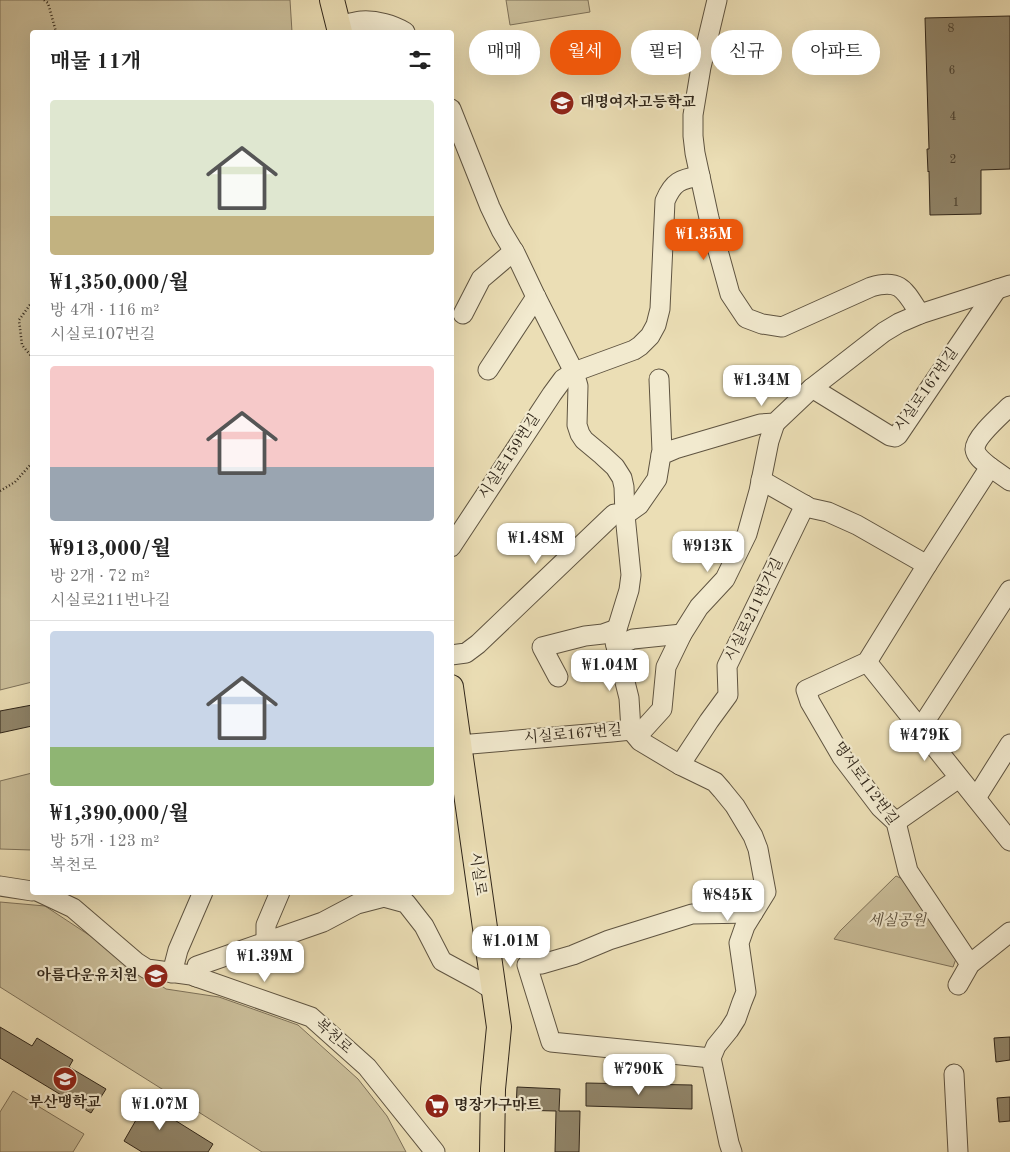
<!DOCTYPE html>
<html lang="ko">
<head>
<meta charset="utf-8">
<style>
  :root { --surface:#fff; --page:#f2f2f2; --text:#222; --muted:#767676; --line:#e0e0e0; --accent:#ea580c }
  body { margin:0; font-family:"Old Standard TT","Noto Serif KR",serif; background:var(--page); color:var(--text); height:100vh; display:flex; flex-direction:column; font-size:19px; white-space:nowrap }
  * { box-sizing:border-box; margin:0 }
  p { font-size:16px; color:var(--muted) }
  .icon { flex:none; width:28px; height:28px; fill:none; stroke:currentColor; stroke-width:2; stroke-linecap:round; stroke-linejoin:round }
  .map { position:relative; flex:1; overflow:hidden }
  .panel { position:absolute; left:30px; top:30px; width:424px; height:865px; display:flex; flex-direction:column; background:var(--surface); border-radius:5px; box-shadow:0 5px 20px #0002 }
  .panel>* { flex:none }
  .banner { position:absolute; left:469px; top:30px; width:466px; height:45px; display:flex; gap:10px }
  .price { position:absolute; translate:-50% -42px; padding:0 11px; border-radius:10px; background:#fff; color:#222; font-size:16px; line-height:32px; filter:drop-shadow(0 1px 2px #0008) }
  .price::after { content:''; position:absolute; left:50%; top:30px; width:15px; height:11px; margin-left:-8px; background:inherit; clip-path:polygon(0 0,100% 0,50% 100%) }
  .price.active { background:var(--accent); color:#fff }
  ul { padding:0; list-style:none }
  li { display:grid; align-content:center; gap:10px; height:265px; padding:0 20px }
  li+li { border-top:1px solid var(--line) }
  li span { display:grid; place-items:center; height:155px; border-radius:5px; color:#555 }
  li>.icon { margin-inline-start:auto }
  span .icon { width:90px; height:90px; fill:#fffc; stroke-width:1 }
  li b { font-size:21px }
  h2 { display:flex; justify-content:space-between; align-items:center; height:60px; padding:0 20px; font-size:21px }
  .pill { padding:0 18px; border-radius:22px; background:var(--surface); box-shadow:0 5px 20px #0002; font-size:18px; line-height:45px }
  .pill.active { background:var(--accent); color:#fff }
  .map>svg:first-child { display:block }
  .green { fill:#cbbf9b; stroke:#7e725a }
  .building { fill:#91866b; stroke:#30261a }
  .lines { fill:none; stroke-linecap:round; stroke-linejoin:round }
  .minor-casing { stroke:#5f5441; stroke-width:21 }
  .major-casing { stroke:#30261a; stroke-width:26 }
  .path { stroke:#30261a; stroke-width:2.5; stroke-dasharray:1 2.5; stroke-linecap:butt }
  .minor { stroke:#f2eacf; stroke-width:19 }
  .major { stroke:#ebdeb5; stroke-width:24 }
  .labels { text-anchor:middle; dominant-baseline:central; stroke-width:4.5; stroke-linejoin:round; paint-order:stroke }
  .number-label { font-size:12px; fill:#483e2e }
  .poi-label { font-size:15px; font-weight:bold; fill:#30261a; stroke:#f2eacf; text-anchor:start }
  .street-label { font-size:15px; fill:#30261a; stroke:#f2eacf }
  .park-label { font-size:15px; font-style:italic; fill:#574c3a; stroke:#f2eacf }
</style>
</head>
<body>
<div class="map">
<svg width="1010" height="1152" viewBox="0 0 1010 1152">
  <rect width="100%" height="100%" fill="#ebdeb5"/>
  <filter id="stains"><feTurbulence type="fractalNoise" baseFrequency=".004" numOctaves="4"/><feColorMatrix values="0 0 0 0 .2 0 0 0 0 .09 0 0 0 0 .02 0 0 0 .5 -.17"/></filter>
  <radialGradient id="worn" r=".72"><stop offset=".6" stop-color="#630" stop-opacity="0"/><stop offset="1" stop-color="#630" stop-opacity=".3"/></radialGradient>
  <g class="green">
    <polygon points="0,0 290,0 292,32 32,32 32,682 0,690"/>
    <polygon points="506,0 588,0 590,12 510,25"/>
    <polygon points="32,773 32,850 0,849 0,781"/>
    <polygon points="896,876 909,882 957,956 953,967 834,939 840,931"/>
    <polygon points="0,902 45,906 92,937 166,989 219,997 298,1025 358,1079 387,1116 406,1152 262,1152 0,987"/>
    <polygon points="13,1091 84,1134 73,1152 0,1152 0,1112"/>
  </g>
  <g class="building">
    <polygon points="1010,16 1010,169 981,170 981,214 930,215 929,171 928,172 927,149 929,149 925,18"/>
    <polygon points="32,705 32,726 0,733 0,711"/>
    <polygon points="0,1027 32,1046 37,1038 73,1060 69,1067 106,1089 91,1113 0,1058"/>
    <polygon points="1010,1037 1010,1060 996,1062 994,1038"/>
    <polygon points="586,1083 692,1085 692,1109 586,1106"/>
    <polygon points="517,1087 560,1089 559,1111 580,1111 579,1152 555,1152 556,1111 516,1110"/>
    <polygon points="133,1094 213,1144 208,1152 142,1152 124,1141 136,1120 122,1111"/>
    <polygon points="1010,1097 1010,1121 999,1122 997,1098"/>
  </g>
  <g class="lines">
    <defs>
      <g id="minor">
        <path d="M717,0L701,67L693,115V136L695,153L709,218L730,294L746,318L762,324L782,327L871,287C901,278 905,291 920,314"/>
        <path d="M338,25C346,24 354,22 362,21C376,20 393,25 405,32"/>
        <polyline points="451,109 490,207 501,230 516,255 536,297 574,372 578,386 577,425 580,434 584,440 602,455 615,467 622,478 624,487 625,515 631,575 629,590 617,629 615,642 629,698 631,730 612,732 459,745"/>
        <polyline points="463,314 481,279 514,251"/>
        <polyline points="488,370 536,297"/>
        <polyline points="659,379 662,451 661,455"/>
        <polyline points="812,388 890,436 895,437 898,435 997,289"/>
        <polyline points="990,467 1010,481"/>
        <polyline points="761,480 810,508 828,512 857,525 927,565"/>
        <polyline points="625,515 639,505 657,479 661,455 675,449 760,424 775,423 812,388 884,332 899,323 920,314 1010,285"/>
        <path d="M451,547L552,394L563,379L574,372L634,350L640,346L650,336L656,325L660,309L665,201C673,182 680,179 700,176"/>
        <polyline points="616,646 633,639 682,634"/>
        <polyline points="451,655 466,653 478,644 614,514 625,515"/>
        <polyline points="867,662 1010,841"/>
        <polyline points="558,677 542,647 585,636 603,634 617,629"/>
        <polyline points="920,729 1010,590"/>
        <polyline points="631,730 640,741 680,765 715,782 722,790 735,806 753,836 758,849 766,892 745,926 739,943 746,992 742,1002 736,1019 729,1030 716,1046 711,1058 729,1143 732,1152"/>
        <polyline points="631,730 642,731 662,709 666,667 682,634 699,607 725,579 747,534 759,491 769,441 775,423"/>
        <polyline points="680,765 709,721 728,695 727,666 805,505"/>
        <polyline points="976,798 1010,744"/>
        <polyline points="896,822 959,778"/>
        <polyline points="0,886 32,891"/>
        <polyline points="39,892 73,908 136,962 147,969 191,975 311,1017 367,1067 435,1152"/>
        <polyline points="266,943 266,925 280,892"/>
        <path d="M970,964L908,871L896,822L880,807L842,757L810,702L806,690L867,662L927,565L990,467C984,462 976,457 975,449C975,437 1002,414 1010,406"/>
        <polyline points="172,973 178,950 203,892"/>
        <polyline points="196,977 197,966 323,922 357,904 384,897 406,903 424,926 442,961 479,981 493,990"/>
        <polyline points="958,985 970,964 1010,932"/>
        <polyline points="711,1058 551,1042 527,965 542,964 573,955 609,940 692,914 753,913"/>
        <polyline points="954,1074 958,1152"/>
      </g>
      <g id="major">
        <polyline points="332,0 340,32"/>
        <polyline points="451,687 499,1027 493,1089 492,1152"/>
      </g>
    </defs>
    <use href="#minor" class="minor-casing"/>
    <use href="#major" class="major-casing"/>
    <g class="path">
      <polyline points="44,0 48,3 56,32"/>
      <polyline points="32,302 19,320 22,345 32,357"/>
      <polyline points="0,491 15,482 32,463"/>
    </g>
    <use href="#minor" class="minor"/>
    <use href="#major" class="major"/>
  </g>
  <defs>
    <symbol id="school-disc" viewBox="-11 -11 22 22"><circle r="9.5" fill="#8f2418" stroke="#f2eacf"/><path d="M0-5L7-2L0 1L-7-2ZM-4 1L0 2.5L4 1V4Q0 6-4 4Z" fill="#fff"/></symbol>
    <symbol id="supermarket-disc" viewBox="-11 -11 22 22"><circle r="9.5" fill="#8f2418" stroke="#f2eacf"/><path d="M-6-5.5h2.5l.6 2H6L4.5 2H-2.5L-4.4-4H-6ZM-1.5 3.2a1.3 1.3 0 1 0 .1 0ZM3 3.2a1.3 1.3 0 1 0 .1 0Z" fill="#fff"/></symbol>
  </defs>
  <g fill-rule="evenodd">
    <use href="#school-disc" x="548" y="89" width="28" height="28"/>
    <use href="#school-disc" x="142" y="962" width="28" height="28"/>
    <use href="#school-disc" x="51" y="1065" width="28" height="28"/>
    <use href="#supermarket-disc" x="423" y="1092" width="28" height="28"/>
  </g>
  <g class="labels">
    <g class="number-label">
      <text x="951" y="29">8</text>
      <text x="952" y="71">6</text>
      <text x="953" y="117">4</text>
      <text x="953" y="160">2</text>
      <text x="956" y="203">1</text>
    </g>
    <g class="poi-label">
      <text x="580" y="103">대명여자고등학교</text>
      <text x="138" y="976" text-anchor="end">아름다운유치원</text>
      <text x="65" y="1103" text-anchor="middle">부산맹학교</text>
      <text x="454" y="1106">명장가구마트</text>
    </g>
    <g class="street-label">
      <text transform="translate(927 390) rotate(-55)">시실로167번길</text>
      <text transform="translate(510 457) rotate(-57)">시실로159번길</text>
      <text transform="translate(755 610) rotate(-64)">시실로211번가길</text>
      <text transform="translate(573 735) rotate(-5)">시실로167번길</text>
      <text transform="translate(865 784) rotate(54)">명서로112번길</text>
      <text transform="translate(477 874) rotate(82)">시실로</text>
      <text transform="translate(333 1037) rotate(42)">복천로</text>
    </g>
    <g class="park-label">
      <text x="897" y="921">세실공원</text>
    </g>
  </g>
  <rect width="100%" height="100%" filter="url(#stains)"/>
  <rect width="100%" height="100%" fill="url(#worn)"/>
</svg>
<b class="price active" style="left:704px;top:261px">₩1.35M</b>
<b class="price" style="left:762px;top:407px">₩1.34M</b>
<b class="price" style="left:536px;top:565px">₩1.48M</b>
<b class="price" style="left:708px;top:573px">₩913K</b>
<b class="price" style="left:610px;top:692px">₩1.04M</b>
<b class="price" style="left:925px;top:762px">₩479K</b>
<b class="price" style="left:728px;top:922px">₩845K</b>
<b class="price" style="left:511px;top:968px">₩1.01M</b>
<b class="price" style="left:265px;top:983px">₩1.39M</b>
<b class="price" style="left:639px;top:1096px">₩790K</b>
<b class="price" style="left:160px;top:1131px">₩1.07M</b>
<div class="banner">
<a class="pill">매매</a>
<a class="pill active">월세</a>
<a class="pill">필터</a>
<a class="pill">신규</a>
<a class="pill">아파트</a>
</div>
<section class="panel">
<h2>매물 11개<svg class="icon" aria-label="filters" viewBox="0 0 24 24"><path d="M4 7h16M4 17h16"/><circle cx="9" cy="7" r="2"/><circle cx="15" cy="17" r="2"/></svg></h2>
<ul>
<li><span style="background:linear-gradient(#dfe7d0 75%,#c2b280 0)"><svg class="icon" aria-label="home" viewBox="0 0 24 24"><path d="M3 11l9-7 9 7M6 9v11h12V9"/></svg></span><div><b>₩1,350,000/월</b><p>방 4개 · 116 m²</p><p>시실로107번길</p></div></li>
<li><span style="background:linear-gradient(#f6c9c9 65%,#9aa5b1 0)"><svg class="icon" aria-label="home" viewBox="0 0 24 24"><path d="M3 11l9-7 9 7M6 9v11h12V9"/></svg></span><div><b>₩913,000/월</b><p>방 2개 · 72 m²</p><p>시실로211번나길</p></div></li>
<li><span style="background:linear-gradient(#c9d6e8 75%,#8fb573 0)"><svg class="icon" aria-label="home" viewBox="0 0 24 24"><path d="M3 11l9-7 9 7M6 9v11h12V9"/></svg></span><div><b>₩1,390,000/월</b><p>방 5개 · 123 m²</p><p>복천로</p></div></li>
</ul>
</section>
</div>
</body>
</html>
